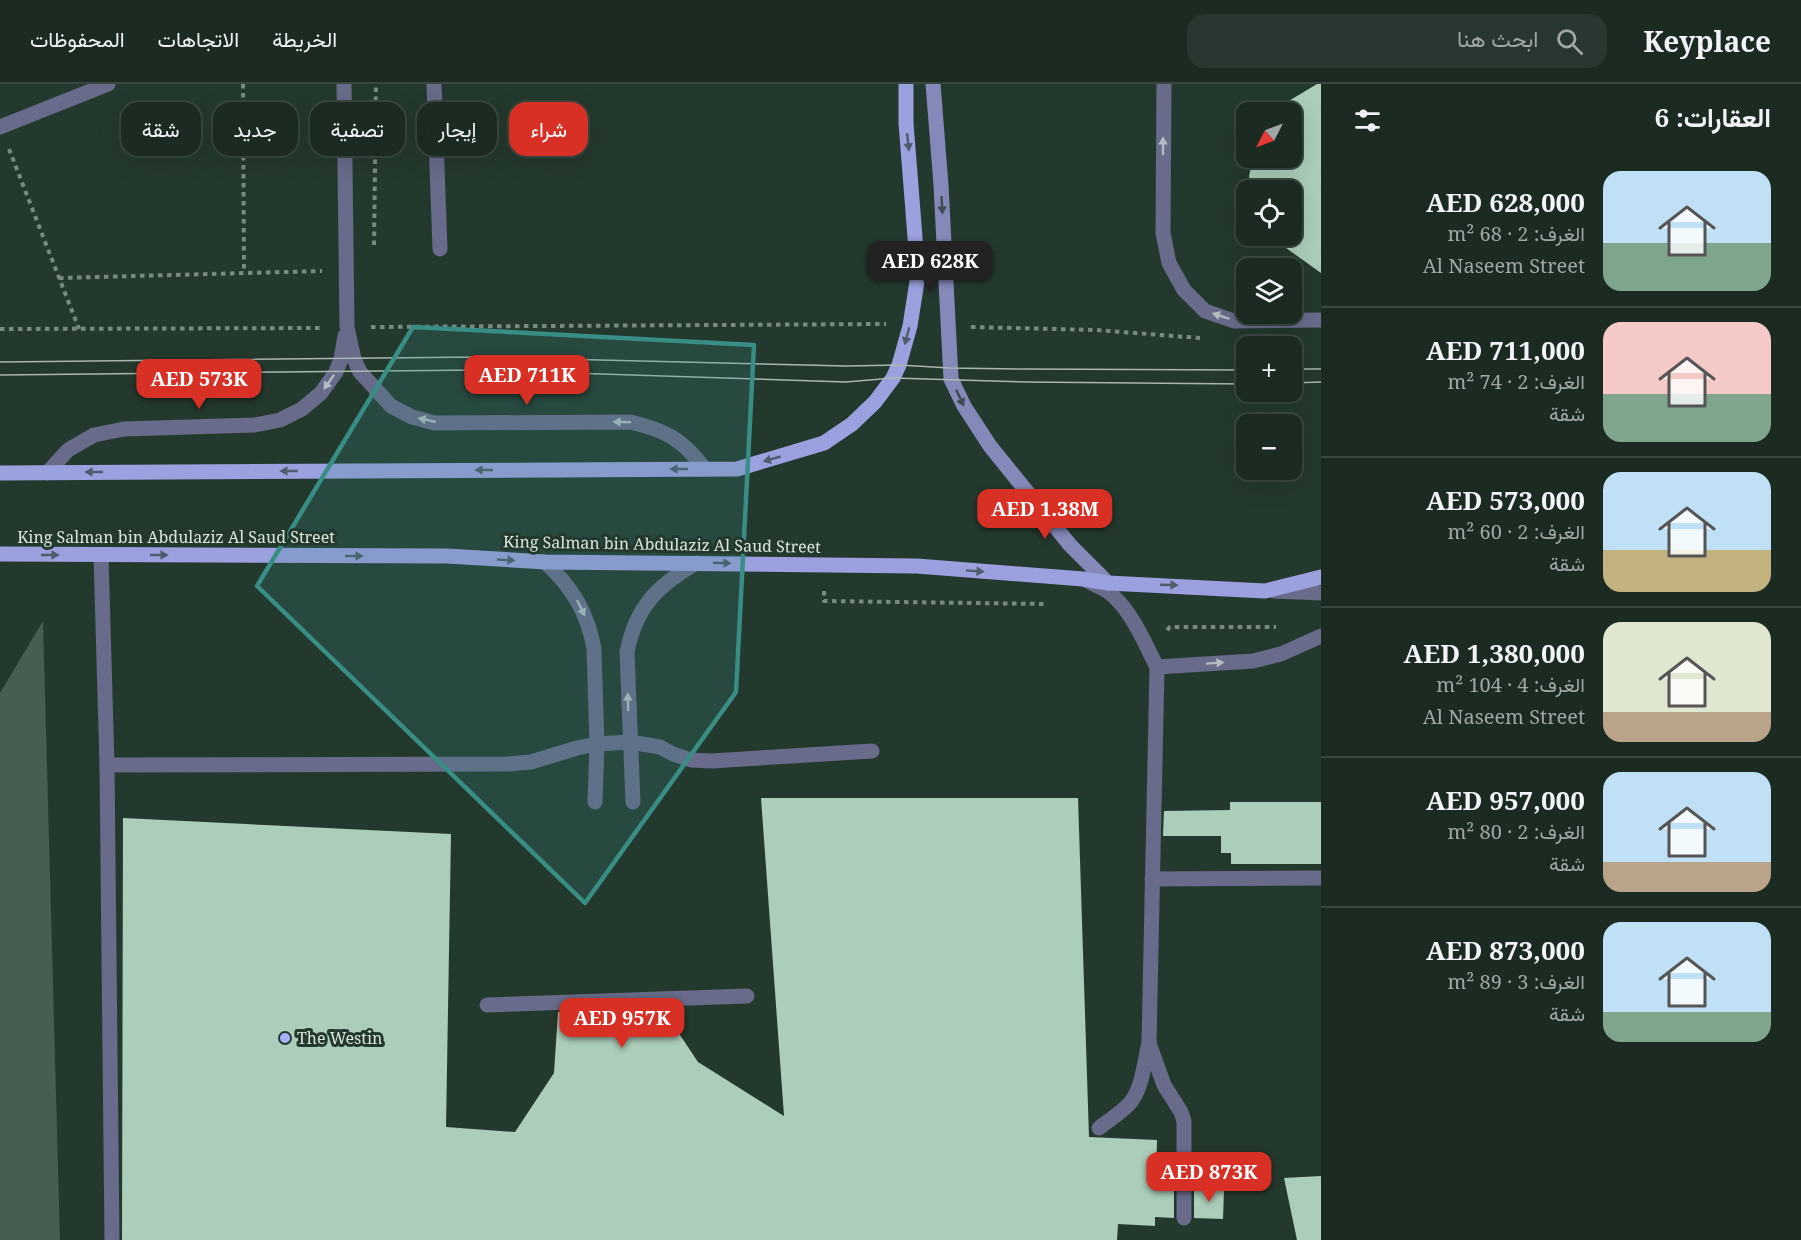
<!DOCTYPE html>
<html lang="ar">
<head>
<meta charset="utf-8">
<style>
  :root { --surface:#1b2b22; --page:#28372f; --text:#f1f3f6; --muted:#a0a7a5; --line:#394740; --accent:#d93025 }
  body { margin:0; font-family:"Noto Serif",Vazirmatn,serif; background:var(--page); color:var(--text); direction:rtl; height:100vh; display:flex; flex-direction:column; font-size:22px; white-space:nowrap }
  * { box-sizing:border-box; margin:0 }
  p { font-size:20px; color:var(--muted) }
  .icon { flex:none; width:33px; height:33px; fill:none; stroke:currentColor; stroke-width:2; stroke-linecap:round; stroke-linejoin:round }
  .map { position:relative; flex:1; overflow:hidden; direction:ltr }
  .details { display:flex; flex-direction:column; background:var(--surface); width:480px }
  .details>* { flex:none }
  .banner { position:absolute; left:18px; top:18px; width:570px; height:54px; direction:rtl; display:flex; gap:12px }
  .needle { width:39px; rotate:228deg }
  .buttons { position:absolute; left:1236px; top:18px; display:grid; gap:12px }
  .buttons a { display:grid; place-items:center; width:66px; height:66px; border-radius:12px; background:var(--surface); box-shadow:0 6px 24px #0002,0 0 0 2px var(--line); font-size:30px }
  .price { position:absolute; translate:-50% -51px; padding:0 14px; border-radius:12px; background:var(--accent); color:#fff; font-size:20px; line-height:39px; filter:drop-shadow(0 2px 3px #0008) }
  .price::after { content:''; position:absolute; left:50%; top:36px; width:18px; height:14px; margin-left:-9px; background:inherit; clip-path:polygon(0 0,100% 0,50% 100%) }
  .price.current { background:#222; color:#fff }
  ul { padding:0; list-style:none }
  li { display:flex; align-items:center; gap:18px; height:150px; padding:0 30px }
  li+li { border-top:2px solid var(--line) }
  li span { display:grid; place-items:center; flex:none; width:168px; height:120px; border-radius:18px; color:#555 }
  li>.icon { margin-inline-start:auto }
  span .icon { width:72px; height:72px; fill:#fffc; stroke-width:1 }
  li b { font-size:26px }
  h2 { display:flex; justify-content:space-between; align-items:center; height:72px; padding:0 30px; font-size:26px }
  .tag { padding:0 21px; border-radius:18px; background:var(--surface); box-shadow:0 6px 24px #0002,0 0 0 2px var(--line); font-size:21px; line-height:54px }
  .tag.current { background:var(--accent); color:#fff }
  header { display:flex; align-items:center; gap:36px; box-sizing:border-box; height:84px; padding:0 30px; background:var(--surface); border-bottom:2px solid var(--line) }
  header strong { font-size:28px }
  nav { display:flex; gap:33px; margin-inline-start:auto; font-size:21px }
  .search { width:420px; height:54px; background:var(--page); display:flex; align-items:center; gap:15px; box-sizing:border-box; padding:0 21px; border-radius:18px; color:var(--muted); font-size:22px }
  main { display:flex; flex:1; min-height:0 }
  .map>svg:first-child { display:block }
  .green { fill:#455e50 }
  .building { fill:#abcdb9 }
  .lines { fill:none; stroke-linecap:round; stroke-linejoin:round }
  .path { stroke:#798b81; stroke-width:4; stroke-dasharray:4.5 4.5; stroke-linecap:butt }
  .service { stroke:#686b89; stroke-width:15 }
  .minor { stroke:#686b89; stroke-width:15 }
  .tertiary { stroke:#686b89; stroke-width:15 }
  .secondary { stroke:#8589b9; stroke-width:15 }
  .primary { stroke:#9ba0de; stroke-width:15 }
  .tram { stroke:#a8b8af; stroke-width:1.5 }
  .oneway { fill:#4e5d6b }
  .oneway2 { fill:#b2bcc1 }
  .oneway3 { fill:#3c4d50 }
  .marked { fill:#388d85; fill-opacity:0.2; stroke:#388d85; stroke-width:4.5; stroke-linejoin:round }
  .poi-dot { fill:#aab0fb; stroke:#24392d; stroke-width:2 }
  .labels { text-anchor:middle; dominant-baseline:central; stroke-width:6; stroke-linejoin:round; paint-order:stroke }
  .street-label { font-size:16px; fill:#dae7df; stroke:#24392d }
  .poi-label { font-size:16px; fill:#dae7df; stroke:#24392d; text-anchor:start }
</style>
</head>
<body>
<header>
<strong>Keyplace</strong>
<div class="search"><svg class="icon" aria-label="search" viewBox="0 0 24 24"><circle cx="10" cy="10" r="6"/><path d="M15 15l6 6"/></svg>ابحث هنا</div>
<nav><a>الخريطة</a><a>الاتجاهات</a><a>المحفوظات</a></nav>
</header>
<main>
<section class="details">
<h2>العقارات: 6<svg class="icon" aria-label="filters" viewBox="0 0 24 24"><path d="M4 7h16M4 17h16"/><circle cx="9" cy="7" r="2"/><circle cx="15" cy="17" r="2"/></svg></h2>
<ul>
<li><span style="background:linear-gradient(#bfe0f5 60%,#7fa58c 0)"><svg class="icon" aria-label="home" viewBox="0 0 24 24"><path d="M3 11l9-7 9 7M6 9v11h12V9"/></svg></span><div><b>AED 628,000</b><p>الغرف: 2 · 68 m²</p><p>Al Naseem Street</p></div></li>
<li><span style="background:linear-gradient(#f6c9c9 60%,#7fa58c 0)"><svg class="icon" aria-label="home" viewBox="0 0 24 24"><path d="M3 11l9-7 9 7M6 9v11h12V9"/></svg></span><div><b>AED 711,000</b><p>الغرف: 2 · 74 m²</p><p>شقة</p></div></li>
<li><span style="background:linear-gradient(#bfe0f5 65%,#c2b280 0)"><svg class="icon" aria-label="home" viewBox="0 0 24 24"><path d="M3 11l9-7 9 7M6 9v11h12V9"/></svg></span><div><b>AED 573,000</b><p>الغرف: 2 · 60 m²</p><p>شقة</p></div></li>
<li><span style="background:linear-gradient(#dfe7d0 75%,#b9a48a 0)"><svg class="icon" aria-label="home" viewBox="0 0 24 24"><path d="M3 11l9-7 9 7M6 9v11h12V9"/></svg></span><div><b>AED 1,380,000</b><p>الغرف: 4 · 104 m²</p><p>Al Naseem Street</p></div></li>
<li><span style="background:linear-gradient(#bfe0f5 75%,#b9a48a 0)"><svg class="icon" aria-label="home" viewBox="0 0 24 24"><path d="M3 11l9-7 9 7M6 9v11h12V9"/></svg></span><div><b>AED 957,000</b><p>الغرف: 2 · 80 m²</p><p>شقة</p></div></li>
<li><span style="background:linear-gradient(#bfe0f5 75%,#7fa58c 0)"><svg class="icon" aria-label="home" viewBox="0 0 24 24"><path d="M3 11l9-7 9 7M6 9v11h12V9"/></svg></span><div><b>AED 873,000</b><p>الغرف: 3 · 89 m²</p><p>شقة</p></div></li>
</ul>
</section>
<div class="map">
<svg width="1321" height="1156" viewBox="0 0 1321 1156">
  <rect width="100%" height="100%" fill="#24392d"/>
  <polygon class="green" points="43,537 60,1156 0,1156 0,609"/>
  <g class="building">
    <polygon points="1317,0 1321,0 1321,189 1279,159 1273,152 1292,152 1292,106 1253,106 1249,92 1253,74 1292,74 1292,28 1274,28 1277,24"/>
    <polygon points="761,714 1078,714 1089,1053 1157,1056 1156,1099 1174,1101 1174,1134 1155,1133 1155,1142 1118,1140 1117,1156 122,1156 123,734 451,750 446,1043 515,1048 554,989 558,928 597,927 666,930 698,978 784,1032"/>
    <polygon points="1230,718 1321,718 1321,780 1231,780 1231,769 1221,769 1221,752 1163,752 1164,727 1230,726"/>
    <polygon points="1321,1092 1321,1156 1297,1156 1284,1094"/>
    <polygon points="1194,1103 1224,1106 1223,1135 1194,1134"/>
  </g>
  <g class="lines">
    <g class="path">
      <polyline points="243,0 244,188"/>
      <polyline points="9,65 79,245"/>
      <polyline points="374,161 376,0"/>
      <polyline points="59,194 322,187"/>
      <polyline points="371,243 886,240"/>
      <polyline points="971,243 1096,246 1200,254"/>
      <polyline points="0,245 322,244"/>
      <polyline points="824,507 824,517 1046,520"/>
      <polyline points="1167,546 1170,543 1276,543"/>
    </g>
    <g class="service">
      <polyline points="434,0 440,165"/>
      <polyline points="0,43 108,0"/>
      <polyline points="101,471 107,681 112,1156"/>
      <path d="M545,478C572,503 588,529 594,565L597,660L595,718"/>
      <path d="M1086,496C1093,500 1100,503 1107,507C1131,524 1144,558 1157,583L1149,959C1144,978 1143,1003 1130,1019C1121,1029 1109,1036 1099,1044"/>
      <polyline points="1157,583 1253,577 1281,570 1321,552"/>
      <polyline points="107,681 507,680 531,678 577,664 597,660 630,658 660,663 673,670 691,676 711,677 872,667"/>
      <path d="M633,718L627,568C636,523 657,502 696,479"/>
      <polyline points="1152,795 1321,794"/>
      <polyline points="487,921 747,912"/>
      <polyline points="1149,959 1164,1001 1181,1028 1184,1037 1184,1134"/>
    </g>
    <g class="minor">
      <path d="M344,0L347,243L354,275L360,288L391,322L412,333L435,339L630,338C666,346 683,356 705,385"/>
      <polyline points="1164,0 1163,149 1169,179 1184,206 1205,227 1234,237 1321,236"/>
      <polyline points="47,389 68,366 94,351 124,345 255,341 280,336 302,325 321,309 336,288 341,275 345,252"/>
    </g>
    <polyline class="tertiary" points="1274,507 1321,509"/>
    <polyline class="secondary" points="933,0 941,101 951,295 964,322 990,362 1070,461 1108,499"/>
    <g class="primary">
      <polyline points="0,389 737,385 824,359 852,340 875,318 893,294 899,281 910,242 918,191 906,39 906,0"/>
      <polyline points="0,470 447,472 545,478 917,482 1083,495 1108,499 1265,507 1321,493"/>
    </g>
    <g class="tram">
      <polyline points="0,278 481,273 846,282 899,281 950,284 1024,285 1246,286"/>
      <polyline points="1292,285 1321,285"/>
      <polyline points="0,291 480,286 846,298 893,294 1025,298 1246,300"/>
      <polyline points="1292,299 1321,298"/>
    </g>
  </g>
  <defs><path id="oneway-solid" d="M-6-.8H1V-3.2L6.5 0L1 3.2V.8H-6Z" transform="scale(1.5)"/></defs>
  <g class="oneway">
    <use href="#oneway-solid" transform="translate(908 58) rotate(84)"/>
    <use href="#oneway-solid" transform="translate(907 252) rotate(105)"/>
    <use href="#oneway-solid" transform="translate(772 375) rotate(164)"/>
    <use href="#oneway-solid" transform="translate(679 385) rotate(180)"/>
    <use href="#oneway-solid" transform="translate(484 386) rotate(180)"/>
    <use href="#oneway-solid" transform="translate(289 387) rotate(180)"/>
    <use href="#oneway-solid" transform="translate(94 388) rotate(180)"/>
    <use href="#oneway-solid" transform="translate(50 471)"/>
    <use href="#oneway-solid" transform="translate(159 471)"/>
    <use href="#oneway-solid" transform="translate(354 472)"/>
    <use href="#oneway-solid" transform="translate(506 476) rotate(3)"/>
    <use href="#oneway-solid" transform="translate(722 479) rotate(1)"/>
    <use href="#oneway-solid" transform="translate(975 487) rotate(4)"/>
    <use href="#oneway-solid" transform="translate(1169 501) rotate(2)"/>
  </g>
  <g class="oneway2">
    <use href="#oneway-solid" transform="translate(1163 62) rotate(-90)"/>
    <use href="#oneway-solid" transform="translate(1221 232) rotate(-162)"/>
    <use href="#oneway-solid" transform="translate(329 298) rotate(125)"/>
    <use href="#oneway-solid" transform="translate(427 336) rotate(-167)"/>
    <use href="#oneway-solid" transform="translate(622 338) rotate(-179)"/>
    <use href="#oneway-solid" transform="translate(581 524) rotate(64)"/>
    <use href="#oneway-solid" transform="translate(1215 579) rotate(-4)"/>
    <use href="#oneway-solid" transform="translate(628 618) rotate(-92)"/>
  </g>
  <g class="oneway3">
    <use href="#oneway-solid" transform="translate(942 121) rotate(87)"/>
    <use href="#oneway-solid" transform="translate(960 314) rotate(65)"/>
  </g>
  <path class="marked" d="M413,243L754,261L736,608L585,819L257,502Z"/>
  <circle class="poi-dot" cx="285" cy="954" r="6"/>
  <g class="labels">
    <g class="street-label">
      <text x="176" y="453">King Salman bin Abdulaziz Al Saud Street</text>
      <text transform="translate(662 460) rotate(1)">King Salman bin Abdulaziz Al Saud Street</text>
    </g>
    <g class="poi-label">
      <text x="297" y="954">The Westin</text>
    </g>
  </g>
</svg>
<div class="buttons">
<a><svg class="needle" viewBox="-14 -14 28 28"><path d="M0-13l5 13h-10z" fill="#e53935"/><path d="M0 13l5-13h-10z" fill="#a0a7a5"/></svg></a>
<a><svg class="icon" aria-label="locate" viewBox="0 0 24 24"><circle cx="12" cy="12" r="6"/><path d="M12 2v4M12 18v4M2 12h4M18 12h4"/></svg></a>
<a><svg class="icon" aria-label="layers" viewBox="0 0 24 24"><path d="M12 4l9 5-9 5-9-5zM3 14l9 5 9-5"/></svg></a>
<a>+</a>
<a>−</a>
</div>
<b class="price current" style="left:930px;top:208px">AED 628K</b>
<b class="price" style="left:527px;top:322px">AED 711K</b>
<b class="price" style="left:199px;top:326px">AED 573K</b>
<b class="price" style="left:1045px;top:456px">AED 1.38M</b>
<b class="price" style="left:622px;top:965px">AED 957K</b>
<b class="price" style="left:1209px;top:1119px">AED 873K</b>
<div class="banner">
<a class="tag current">شراء</a>
<a class="tag">إيجار</a>
<a class="tag">تصفية</a>
<a class="tag">جديد</a>
<a class="tag">شقة</a>
</div>
</div>
</main>
</body>
</html>
